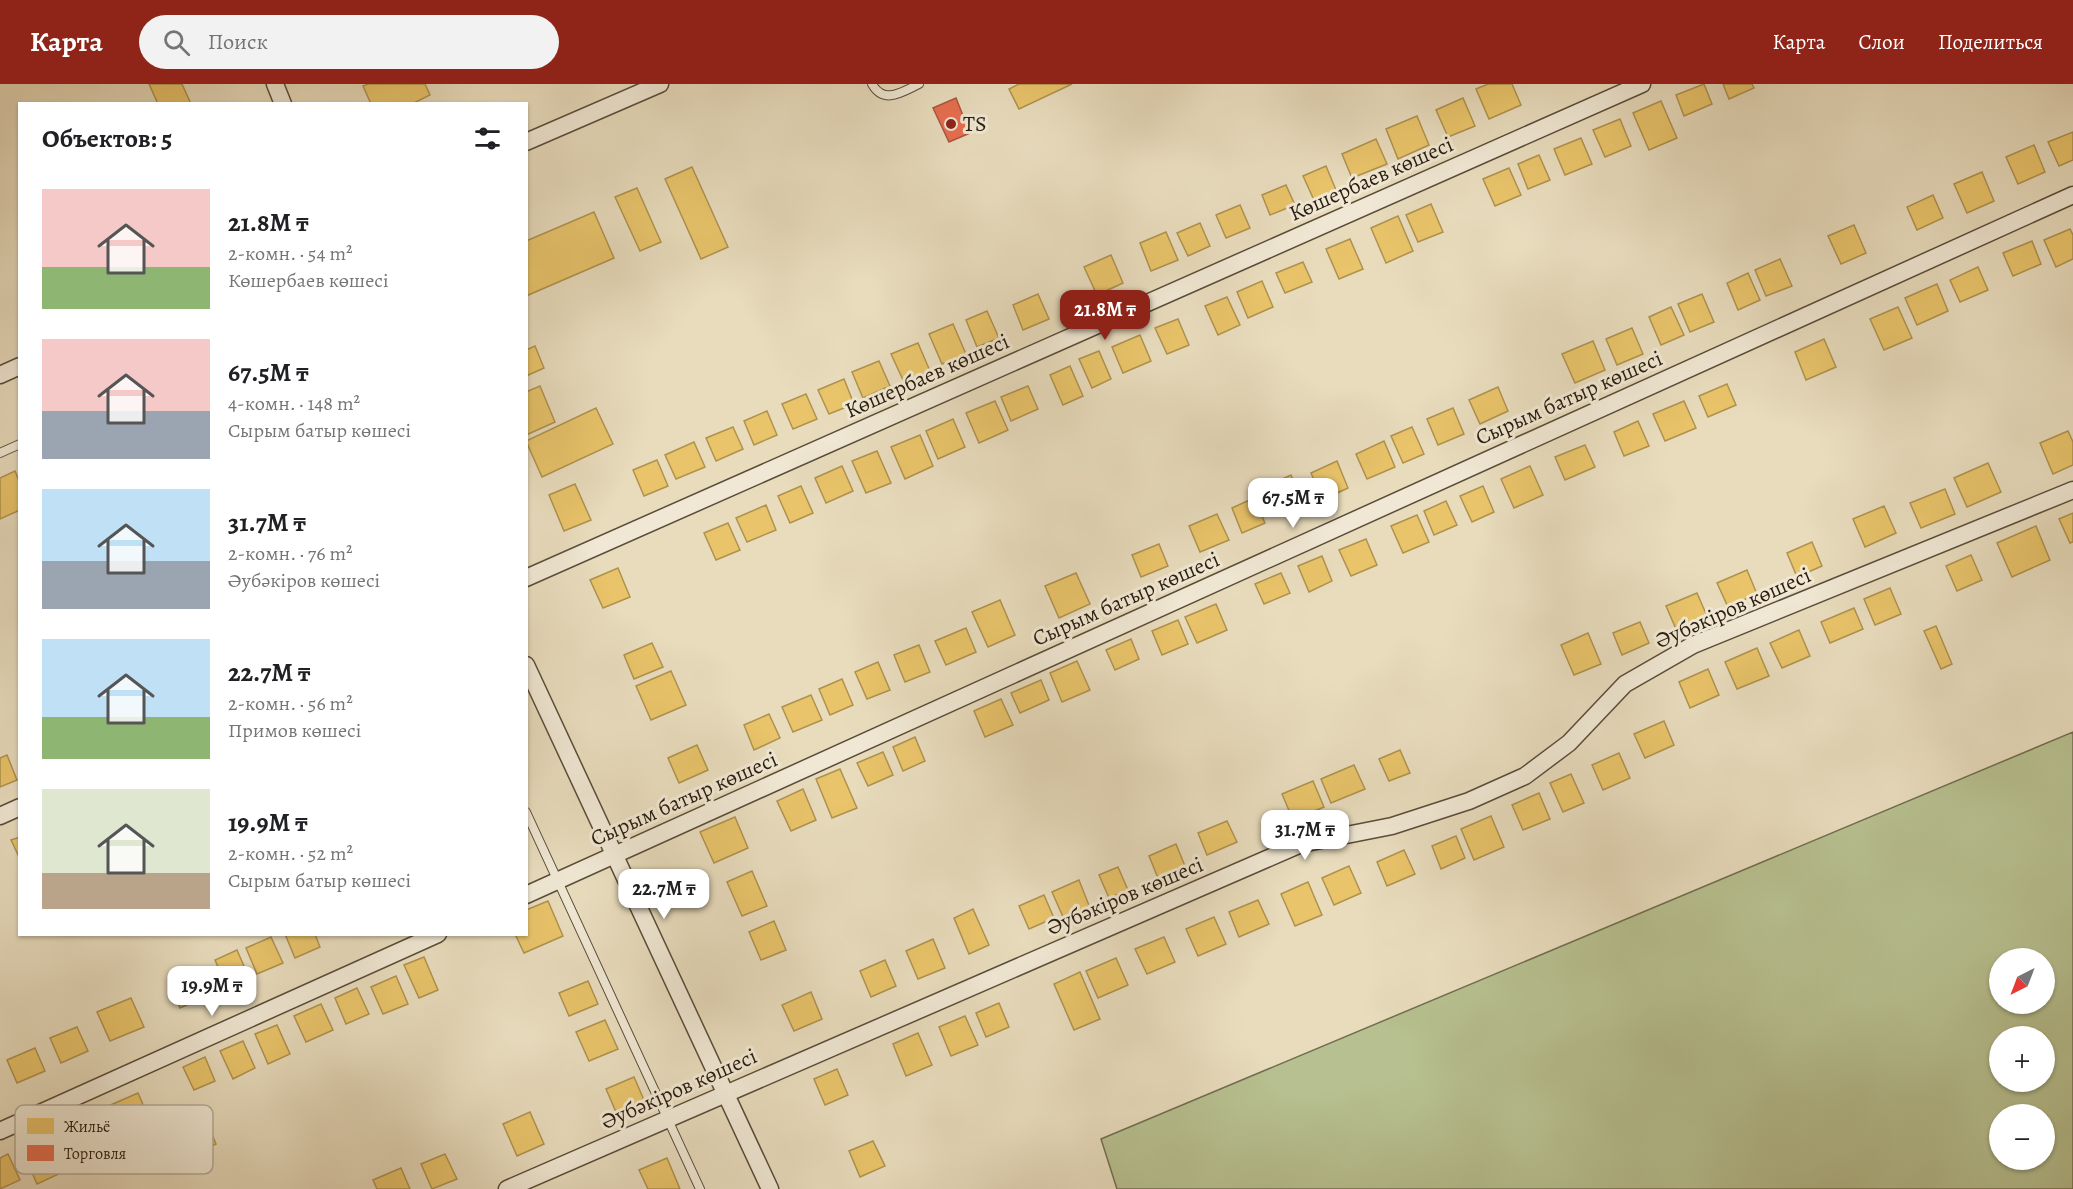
<!DOCTYPE html>
<html lang="ru">
<head>
<meta charset="utf-8">
<style>
  :root { --surface:#fff; --page:#f2f2f2; --text:#202124; --muted:#757577; --accent:#8f2418 }
  body { margin:0; font-family:Alegreya,serif; background:var(--page); color:var(--text); height:100vh; display:flex; flex-direction:column; font-size:22px; white-space:nowrap }
  * { box-sizing:border-box; margin:0 }
  p { font-size:20px; color:var(--muted) }
  .icon { flex:none; width:33px; height:33px; fill:none; stroke:currentColor; stroke-width:2; stroke-linecap:round; stroke-linejoin:round }
  .map { position:relative; flex:1; overflow:hidden }
  .side { position:absolute; left:18px; top:18px; width:510px; height:834px; display:flex; flex-direction:column; background:var(--surface); border-radius:0px; box-shadow:0 2px 4px #0004 }
  .side>* { flex:none }
  .needle { width:39px; rotate:222deg }
  .fabs { position:absolute; left:1989px; top:864px; display:grid; gap:12px }
  .fabs a { display:grid; place-items:center; width:66px; height:66px; border-radius:50%; background:var(--surface); box-shadow:0 2px 4px #0004; font-size:30px }
  .price { position:absolute; translate:-50% -51px; padding:0 14px; border-radius:12px; background:#fff; color:#222; font-size:20px; line-height:39px; filter:drop-shadow(0 2px 3px #0008) }
  .price::after { content:''; position:absolute; left:50%; top:36px; width:18px; height:14px; margin-left:-9px; background:inherit; clip-path:polygon(0 0,100% 0,50% 100%) }
  .price.on { background:var(--accent); color:#fff }
  ul { padding:0; list-style:none }
  li { display:flex; align-items:center; gap:18px; height:150px; padding:0 24px }
  li span { display:grid; place-items:center; flex:none; width:168px; height:120px; border-radius:0px; color:#555 }
  li>.icon { margin-inline-start:auto }
  span .icon { width:72px; height:72px; fill:#fffc; stroke-width:1 }
  li b { font-size:26px }
  h2 { display:flex; justify-content:space-between; align-items:center; height:72px; padding:0 24px; font-size:26px }
  header { display:flex; align-items:center; gap:36px; box-sizing:border-box; height:84px; padding:0 30px; background:var(--accent); color:#fff }
  header strong { font-size:28px }
  nav { display:flex; gap:33px; margin-inline-start:auto; font-size:21px }
  .search { width:420px; height:54px; background:var(--page); display:flex; align-items:center; gap:15px; box-sizing:border-box; padding:0 21px; border-radius:33px; color:var(--muted); font-size:22px }
  .map>svg:first-child { display:block }
  .green { fill:#b7c090; stroke:#706e4e; stroke-width:1.5; fill-rule:evenodd }
  .homes { fill:#e9c46a; stroke:#af924e; stroke-width:1.5 }
  .shops { fill:#e76f51; stroke:#ae563d; stroke-width:1.5 }
  .lines { fill:none; stroke-linecap:round; stroke-linejoin:round }
  .service-casing { stroke:#594c39; stroke-width:10 }
  .minor-casing { stroke:#594c39; stroke-width:19 }
  .service { stroke:#f0e8d4; stroke-width:8 }
  .minor { stroke:#f0e8d4; stroke-width:16 }
  .poi-dot { fill:#8f2418; stroke:#f0e8d4; stroke-width:2 }
  .labels { text-anchor:middle; dominant-baseline:central; stroke-width:6; stroke-linejoin:round; paint-order:stroke }
  .poi-label { font-size:22px; fill:#291c0d; stroke:#f0e8d4; text-anchor:start }
  .street-label { font-size:22px; fill:#291c0d; stroke:#f0e8d4 }
  .key { fill:#f0e8d4; stroke:#b4ab98; stroke-width:1.5 }
  .key-label { font-size:16px; fill:#291c0d }
</style>
</head>
<body>
<header>
<strong>Карта</strong>
<div class="search"><svg class="icon" aria-label="search" viewBox="0 0 24 24"><circle cx="10" cy="10" r="6"/><path d="M15 15l6 6"/></svg>Поиск</div>
<nav><a>Карта</a><a>Слои</a><a>Поделиться</a></nav>
</header>
<div class="map">
<svg width="2073" height="1105" viewBox="0 0 2073 1105">
  <rect width="100%" height="100%" fill="#e8dcbd"/>
  <filter id="stains"><feTurbulence type="fractalNoise" baseFrequency=".00333" numOctaves="4"/><feColorMatrix values="0 0 0 0 .2 0 0 0 0 .09 0 0 0 0 .02 0 0 0 .5 -.17"/></filter>
  <radialGradient id="worn" r=".72"><stop offset=".6" stop-color="#630" stop-opacity="0"/><stop offset="1" stop-color="#630" stop-opacity=".3"/></radialGradient>
  <path class="green" d="M2073,648V1105H1117L1101,1055ZM2000,874H2044V920H2000ZM2000,952H2044V998H2000ZM2000,1030H2044V1076H2000Z"/>
  <g class="homes">
    <polygon points="149,0 182,0 191,20 158,20"/>
    <polygon points="368,0 425,0 430,11 412,20 371,20 363,2"/>
    <polygon points="1019,0 1072,0 1019,25 1009,5"/>
    <polygon points="1488,0 1512,0 1521,21 1489,35 1476,5"/>
    <polygon points="1704,0 1712,20 1684,32 1676,11"/>
    <polygon points="1723,0 1752,0 1754,4 1729,15"/>
    <polygon points="1463,14 1475,42 1448,53 1436,26"/>
    <polygon points="1661,17 1677,54 1649,66 1633,29"/>
    <polygon points="1417,32 1429,61 1398,75 1386,45"/>
    <polygon points="1620,35 1631,62 1605,73 1593,46"/>
    <polygon points="2073,48 2073,76 2059,82 2048,58"/>
    <polygon points="1581,54 1592,80 1565,91 1554,65"/>
    <polygon points="1376,55 1387,80 1352,94 1342,70"/>
    <polygon points="2034,61 2045,88 2018,100 2006,73"/>
    <polygon points="1539,71 1550,96 1528,105 1518,80"/>
    <polygon points="1326,82 1336,106 1314,116 1303,92"/>
    <polygon points="692,83 728,163 701,175 665,95"/>
    <polygon points="1509,84 1521,111 1495,122 1483,95"/>
    <polygon points="1982,88 1994,117 1967,129 1954,100"/>
    <polygon points="1286,101 1295,121 1270,131 1262,111"/>
    <polygon points="637,104 661,158 640,167 615,113"/>
    <polygon points="1933,111 1943,134 1917,146 1907,123"/>
    <polygon points="1431,120 1443,148 1418,158 1406,131"/>
    <polygon points="1240,121 1250,144 1226,154 1216,131"/>
    <polygon points="594,128 614,174 526,212 526,157"/>
    <polygon points="1398,132 1413,167 1386,179 1371,144"/>
    <polygon points="1200,139 1210,162 1188,172 1177,149"/>
    <polygon points="1854,141 1866,169 1841,180 1828,152"/>
    <polygon points="2070,145 2073,151 2073,175 2056,183 2044,156"/>
    <polygon points="1166,148 1178,176 1151,187 1140,159"/>
    <polygon points="1350,155 1363,185 1339,195 1326,165"/>
    <polygon points="2032,157 2041,180 2013,192 2003,169"/>
    <polygon points="1111,171 1123,199 1097,211 1084,183"/>
    <polygon points="1780,175 1792,202 1766,212 1755,186"/>
    <polygon points="1303,178 1312,198 1285,209 1276,189"/>
    <polygon points="1978,183 1988,206 1960,218 1950,196"/>
    <polygon points="1748,189 1760,216 1738,226 1727,199"/>
    <polygon points="1262,197 1273,223 1248,234 1237,208"/>
    <polygon points="1937,200 1948,227 1917,241 1905,214"/>
    <polygon points="1038,210 1049,235 1023,246 1013,221"/>
    <polygon points="1702,210 1714,238 1690,248 1678,220"/>
    <polygon points="1227,213 1240,241 1218,251 1205,222"/>
    <polygon points="1671,223 1684,251 1661,261 1649,233"/>
    <polygon points="1898,223 1912,254 1884,266 1870,235"/>
    <polygon points="987,227 999,254 977,263 966,236"/>
    <polygon points="1178,235 1189,261 1167,270 1155,244"/>
    <polygon points="953,240 966,270 942,280 929,250"/>
    <polygon points="1632,244 1643,270 1617,281 1606,255"/>
    <polygon points="1140,251 1151,277 1123,289 1112,263"/>
    <polygon points="1824,255 1836,283 1806,296 1795,268"/>
    <polygon points="1593,257 1605,286 1575,299 1562,270"/>
    <polygon points="918,259 930,287 904,298 891,270"/>
    <polygon points="535,262 544,284 526,292 526,266"/>
    <polygon points="1099,267 1111,295 1092,304 1079,275"/>
    <polygon points="879,277 890,302 863,314 852,288"/>
    <polygon points="1070,282 1083,312 1063,321 1050,291"/>
    <polygon points="844,295 854,320 829,330 818,306"/>
    <polygon points="1727,300 1736,321 1708,333 1699,312"/>
    <polygon points="540,302 555,338 526,351 526,308"/>
    <polygon points="1028,302 1038,325 1011,337 1001,313"/>
    <polygon points="1498,303 1508,327 1480,340 1469,316"/>
    <polygon points="806,310 817,335 793,345 782,320"/>
    <polygon points="995,317 1008,346 979,359 966,329"/>
    <polygon points="1684,317 1696,344 1665,357 1653,330"/>
    <polygon points="596,324 613,360 542,393 526,357"/>
    <polygon points="1453,324 1464,350 1438,361 1427,335"/>
    <polygon points="767,327 777,351 754,361 744,337"/>
    <polygon points="953,335 965,363 938,375 926,347"/>
    <polygon points="1638,337 1649,362 1624,372 1614,348"/>
    <polygon points="733,343 743,365 716,377 706,354"/>
    <polygon points="1412,343 1424,370 1403,379 1391,352"/>
    <polygon points="2068,347 2073,358 2073,381 2053,390 2040,359"/>
    <polygon points="920,351 933,382 905,395 891,363"/>
    <polygon points="1384,357 1395,383 1367,395 1356,370"/>
    <polygon points="694,358 705,383 676,395 665,371"/>
    <polygon points="1585,361 1595,383 1565,396 1555,373"/>
    <polygon points="877,367 891,399 866,409 852,377"/>
    <polygon points="657,376 668,402 644,412 633,386"/>
    <polygon points="1337,377 1348,404 1322,416 1311,389"/>
    <polygon points="1988,379 2001,408 1967,423 1954,394"/>
    <polygon points="842,382 853,407 826,419 815,394"/>
    <polygon points="1530,382 1543,411 1514,424 1501,395"/>
    <polygon points="15,387 20,399 20,426 0,435 0,394"/>
    <polygon points="1291,391 1304,422 1282,432 1269,401"/>
    <polygon points="575,400 591,436 564,447 549,411"/>
    <polygon points="801,402 813,429 790,439 778,412"/>
    <polygon points="1483,402 1494,428 1472,438 1460,412"/>
    <polygon points="1945,405 1955,430 1921,444 1910,419"/>
    <polygon points="1254,414 1265,439 1242,449 1232,424"/>
    <polygon points="1446,417 1457,441 1434,451 1424,427"/>
    <polygon points="766,421 776,446 747,458 736,434"/>
    <polygon points="1884,422 1896,449 1865,463 1853,435"/>
    <polygon points="2073,429 2073,458 2070,459 2059,435"/>
    <polygon points="1217,430 1229,456 1200,468 1189,442"/>
    <polygon points="1417,431 1429,458 1403,469 1391,442"/>
    <polygon points="728,439 740,466 716,476 704,449"/>
    <polygon points="2036,442 2050,476 2012,493 1997,459"/>
    <polygon points="1366,455 1377,481 1351,492 1339,466"/>
    <polygon points="1812,458 1822,482 1797,493 1787,469"/>
    <polygon points="1159,460 1168,482 1141,493 1132,471"/>
    <polygon points="1971,471 1982,496 1957,507 1946,482"/>
    <polygon points="1322,472 1332,497 1309,508 1298,482"/>
    <polygon points="618,484 630,513 603,524 590,496"/>
    <polygon points="1747,486 1757,510 1728,523 1717,499"/>
    <polygon points="1076,489 1090,520 1059,534 1045,502"/>
    <polygon points="1281,489 1290,509 1264,520 1255,500"/>
    <polygon points="1890,504 1901,530 1875,541 1864,515"/>
    <polygon points="1697,509 1707,532 1676,545 1666,522"/>
    <polygon points="1000,516 1015,551 988,563 972,528"/>
    <polygon points="1216,520 1227,546 1197,559 1185,533"/>
    <polygon points="1854,524 1863,545 1830,559 1821,538"/>
    <polygon points="1178,536 1188,560 1162,571 1152,547"/>
    <polygon points="1640,538 1649,559 1622,571 1613,549"/>
    <polygon points="1936,542 1952,580 1941,585 1924,547"/>
    <polygon points="966,544 976,568 946,581 935,557"/>
    <polygon points="1799,546 1810,572 1782,584 1770,559"/>
    <polygon points="1588,549 1601,580 1574,591 1561,561"/>
    <polygon points="1131,555 1139,575 1115,586 1106,566"/>
    <polygon points="652,559 663,583 634,595 624,571"/>
    <polygon points="919,561 930,588 905,598 894,571"/>
    <polygon points="1757,564 1769,592 1737,605 1725,578"/>
    <polygon points="1077,577 1090,606 1062,618 1050,589"/>
    <polygon points="878,578 890,606 867,615 855,588"/>
    <polygon points="1708,585 1719,611 1690,624 1679,598"/>
    <polygon points="671,587 686,621 651,636 636,602"/>
    <polygon points="842,595 853,621 830,631 819,605"/>
    <polygon points="1041,596 1049,616 1020,629 1011,609"/>
    <polygon points="811,611 822,636 793,648 782,623"/>
    <polygon points="1001,615 1013,641 985,653 974,627"/>
    <polygon points="769,630 780,654 754,666 744,641"/>
    <polygon points="1664,637 1674,661 1645,674 1634,650"/>
    <polygon points="915,653 925,677 903,687 893,663"/>
    <polygon points="697,661 708,686 679,699 668,674"/>
    <polygon points="1400,666 1410,689 1389,697 1379,675"/>
    <polygon points="883,668 893,691 868,702 857,679"/>
    <polygon points="1619,669 1630,694 1603,706 1592,681"/>
    <polygon points="7,671 17,696 0,703 0,674"/>
    <polygon points="1354,681 1365,705 1331,719 1321,695"/>
    <polygon points="840,685 857,724 832,734 816,695"/>
    <polygon points="1571,690 1584,719 1563,728 1550,699"/>
    <polygon points="1313,697 1324,723 1293,736 1282,710"/>
    <polygon points="803,705 816,736 791,747 777,717"/>
    <polygon points="1539,709 1550,735 1523,746 1512,721"/>
    <polygon points="1491,732 1504,763 1474,776 1461,745"/>
    <polygon points="735,733 748,764 714,779 700,748"/>
    <polygon points="1227,737 1237,758 1207,771 1198,749"/>
    <polygon points="1456,752 1465,774 1441,785 1432,762"/>
    <polygon points="20,753 20,775 11,756"/>
    <polygon points="1176,760 1185,782 1158,794 1149,772"/>
    <polygon points="1404,766 1415,790 1387,802 1377,778"/>
    <polygon points="1349,782 1361,809 1334,821 1322,794"/>
    <polygon points="1118,783 1128,806 1109,814 1099,791"/>
    <polygon points="752,787 767,822 742,832 727,798"/>
    <polygon points="1079,796 1090,824 1064,835 1052,808"/>
    <polygon points="1308,798 1322,831 1295,842 1281,810"/>
    <polygon points="1044,811 1054,834 1029,845 1019,822"/>
    <polygon points="1258,816 1269,840 1239,853 1229,828"/>
    <polygon points="548,817 563,852 524,869 515,850 526,850 526,826"/>
    <polygon points="973,825 989,861 969,870 954,834"/>
    <polygon points="1214,833 1226,860 1198,872 1186,845"/>
    <polygon points="774,837 786,866 761,876 749,848"/>
    <polygon points="285,850 315,850 320,863 295,874"/>
    <polygon points="271,853 283,879 257,890 246,864"/>
    <polygon points="1164,853 1175,878 1147,890 1135,865"/>
    <polygon points="933,855 945,884 918,895 906,867"/>
    <polygon points="237,866 250,896 228,905 215,876"/>
    <polygon points="424,873 438,906 419,914 404,881"/>
    <polygon points="1116,874 1128,901 1098,914 1086,887"/>
    <polygon points="885,876 896,902 871,913 860,887"/>
    <polygon points="1080,888 1100,935 1074,946 1054,900"/>
    <polygon points="197,889 207,912 180,924 170,900"/>
    <polygon points="396,892 408,920 383,930 371,903"/>
    <polygon points="588,897 598,920 569,932 559,909"/>
    <polygon points="357,904 369,930 346,940 335,914"/>
    <polygon points="811,908 822,935 794,947 782,921"/>
    <polygon points="131,914 144,943 110,957 97,928"/>
    <polygon points="999,919 1009,943 986,953 976,929"/>
    <polygon points="321,920 333,946 306,958 294,932"/>
    <polygon points="965,932 978,961 951,972 939,943"/>
    <polygon points="605,936 618,965 589,977 576,948"/>
    <polygon points="277,941 290,970 268,980 255,950"/>
    <polygon points="77,943 88,967 61,979 50,954"/>
    <polygon points="918,949 932,981 906,992 893,960"/>
    <polygon points="243,957 255,984 233,995 220,967"/>
    <polygon points="35,964 45,987 17,999 7,976"/>
    <polygon points="205,973 215,997 194,1006 183,983"/>
    <polygon points="837,985 848,1011 825,1021 814,995"/>
    <polygon points="634,993 644,1016 616,1028 606,1005"/>
    <polygon points="138,1009 149,1034 117,1048 106,1023"/>
    <polygon points="530,1028 544,1060 517,1072 503,1040"/>
    <polygon points="205,1033 216,1060 197,1068 185,1042"/>
    <polygon points="44,1051 61,1089 37,1100 20,1061"/>
    <polygon points="873,1057 885,1082 860,1093 849,1067"/>
    <polygon points="8,1070 20,1096 0,1105 0,1074"/>
    <polygon points="445,1070 457,1095 432,1105 421,1080"/>
    <polygon points="667,1074 680,1105 648,1105 639,1086"/>
    <polygon points="401,1084 410,1105 377,1105 373,1096"/>
  </g>
  <polygon class="shops" points="956,14 970,49 949,58 933,24"/>
  <g class="lines">
    <defs>
      <g id="service">
        <path d="M872,0C884,21 902,8 919,0"/>
        <polyline points="0,369 20,360"/>
        <polyline points="526,728 700,1105"/>
      </g>
      <g id="minor">
        <polyline points="275,0 283,20"/>
        <polyline points="526,58 660,0"/>
        <polyline points="0,291 20,282"/>
        <polyline points="526,494 1642,0"/>
        <polyline points="526,581 770,1105"/>
        <polyline points="0,732 20,723"/>
        <polyline points="526,811 2073,111"/>
        <polyline points="0,1047 438,850"/>
        <polyline points="507,1105 1301,760 1392,742 1469,717 1525,692 1569,659 1625,600 1693,561 2073,406"/>
      </g>
    </defs>
    <use href="#service" class="service-casing"/>
    <use href="#minor" class="minor-casing"/>
    <use href="#service" class="service"/>
    <use href="#minor" class="minor"/>
  </g>
  <circle class="poi-dot" cx="951" cy="40" r="6"/>
  <g class="labels">
    <g class="poi-label">
      <text x="963" y="40">TS</text>
    </g>
    <g class="street-label">
      <text transform="translate(1371 95) rotate(-24)">Көшербаев көшесі</text>
      <text transform="translate(927 292) rotate(-24)">Көшербаев көшесі</text>
      <text transform="translate(1569 314) rotate(-24)">Сырым батыр көшесі</text>
      <text transform="translate(1126 515) rotate(-24)">Сырым батыр көшесі</text>
      <text transform="translate(1733 524) rotate(-24)">Әубәкіров көшесі</text>
      <text transform="translate(684 715) rotate(-24)">Сырым батыр көшесі</text>
      <text transform="translate(1125 812) rotate(-23)">Әубәкіров көшесі</text>
      <text transform="translate(679 1005) rotate(-24)">Әубәкіров көшесі</text>
    </g>
  </g>
  <rect x="15" y="1021" width="198" height="69" rx="9" class="key"/>
  <rect x="27" y="1034" width="27" height="16" fill="#e9c46a"/>
  <rect x="27" y="1061" width="27" height="16" fill="#e76f51"/>
  <g class="key-label">
    <text x="64" y="1048">Жильё</text>
    <text x="64" y="1075">Торговля</text>
  </g>
  <rect width="100%" height="100%" filter="url(#stains)"/>
  <rect width="100%" height="100%" fill="url(#worn)"/>
</svg>
<div class="fabs">
<a><svg class="needle" viewBox="-14 -14 28 28"><path d="M0-13l5 13h-10z" fill="#e53935"/><path d="M0 13l5-13h-10z" fill="#757577"/></svg></a>
<a>+</a>
<a>−</a>
</div>
<b class="price on" style="left:1105px;top:257px">21.8M ₸</b>
<b class="price" style="left:1293px;top:445px">67.5M ₸</b>
<b class="price" style="left:1305px;top:777px">31.7M ₸</b>
<b class="price" style="left:664px;top:836px">22.7M ₸</b>
<b class="price" style="left:212px;top:933px">19.9M ₸</b>
<section class="side">
<h2>Объектов: 5<svg class="icon" aria-label="filters" viewBox="0 0 24 24"><path d="M4 7h16M4 17h16"/><circle cx="9" cy="7" r="2"/><circle cx="15" cy="17" r="2"/></svg></h2>
<ul>
<li><span style="background:linear-gradient(#f6c9c9 65%,#8fb573 0)"><svg class="icon" aria-label="home" viewBox="0 0 24 24"><path d="M3 11l9-7 9 7M6 9v11h12V9"/></svg></span><div><b>21.8M ₸</b><p>2-комн. · 54 m²</p><p>Көшербаев көшесі</p></div></li>
<li><span style="background:linear-gradient(#f6c9c9 60%,#9aa5b1 0)"><svg class="icon" aria-label="home" viewBox="0 0 24 24"><path d="M3 11l9-7 9 7M6 9v11h12V9"/></svg></span><div><b>67.5M ₸</b><p>4-комн. · 148 m²</p><p>Сырым батыр көшесі</p></div></li>
<li><span style="background:linear-gradient(#bfe0f5 60%,#9aa5b1 0)"><svg class="icon" aria-label="home" viewBox="0 0 24 24"><path d="M3 11l9-7 9 7M6 9v11h12V9"/></svg></span><div><b>31.7M ₸</b><p>2-комн. · 76 m²</p><p>Әубәкіров көшесі</p></div></li>
<li><span style="background:linear-gradient(#bfe0f5 65%,#8fb573 0)"><svg class="icon" aria-label="home" viewBox="0 0 24 24"><path d="M3 11l9-7 9 7M6 9v11h12V9"/></svg></span><div><b>22.7M ₸</b><p>2-комн. · 56 m²</p><p>Примов көшесі</p></div></li>
<li><span style="background:linear-gradient(#dfe7d0 70%,#b9a48a 0)"><svg class="icon" aria-label="home" viewBox="0 0 24 24"><path d="M3 11l9-7 9 7M6 9v11h12V9"/></svg></span><div><b>19.9M ₸</b><p>2-комн. · 52 m²</p><p>Сырым батыр көшесі</p></div></li>
</ul>
</section>
</div>
</body>
</html>
